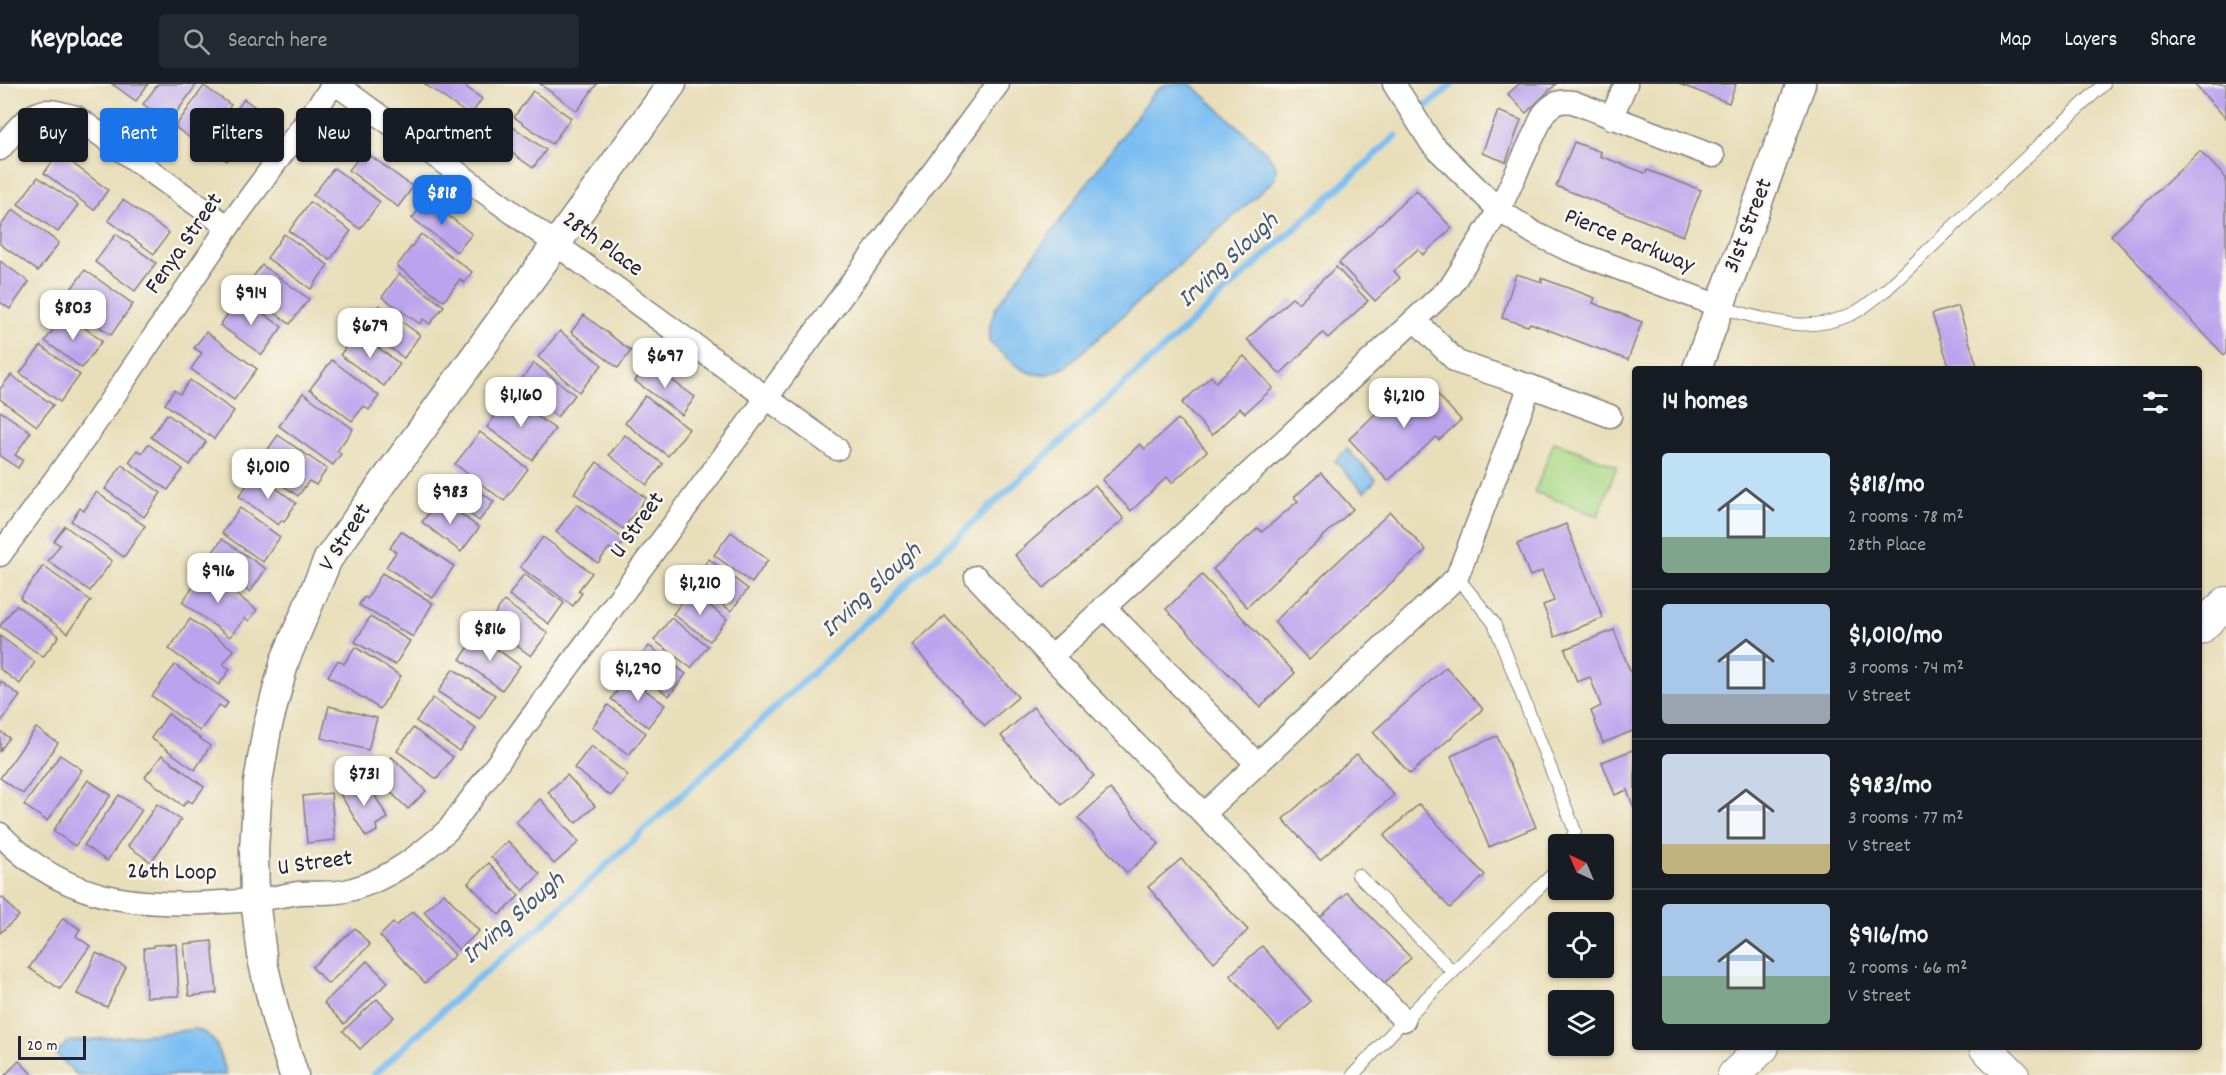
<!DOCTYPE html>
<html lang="en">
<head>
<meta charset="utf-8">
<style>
  :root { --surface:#171b24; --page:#242831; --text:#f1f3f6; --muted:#9ea1a6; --line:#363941; --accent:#1a73e8 }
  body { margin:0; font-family:Dekko,sans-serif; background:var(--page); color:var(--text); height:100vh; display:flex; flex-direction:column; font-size:22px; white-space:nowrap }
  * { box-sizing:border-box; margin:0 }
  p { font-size:20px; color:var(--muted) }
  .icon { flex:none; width:33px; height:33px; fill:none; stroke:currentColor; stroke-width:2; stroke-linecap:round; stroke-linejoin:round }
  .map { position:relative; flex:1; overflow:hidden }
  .panel { position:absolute; left:1632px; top:282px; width:570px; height:684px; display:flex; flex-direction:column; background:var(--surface); border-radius:6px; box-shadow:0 2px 4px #0004 }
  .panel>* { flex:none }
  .top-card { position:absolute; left:18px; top:24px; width:570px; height:54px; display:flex; gap:12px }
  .needle { width:39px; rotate:316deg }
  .controls { position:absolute; left:1548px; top:750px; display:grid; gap:12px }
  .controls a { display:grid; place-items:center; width:66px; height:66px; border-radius:6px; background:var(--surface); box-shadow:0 2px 4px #0004; font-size:30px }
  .scale { position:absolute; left:18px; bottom:15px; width:68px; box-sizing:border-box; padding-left:6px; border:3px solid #22223b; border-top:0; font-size:16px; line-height:21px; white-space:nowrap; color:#22223b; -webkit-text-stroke:4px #fbf7ec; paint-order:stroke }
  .price { position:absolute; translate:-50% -51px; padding:0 14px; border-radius:12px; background:#fff; color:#222; font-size:20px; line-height:39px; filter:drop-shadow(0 2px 3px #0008) }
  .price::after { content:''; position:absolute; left:50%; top:36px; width:18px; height:14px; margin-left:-9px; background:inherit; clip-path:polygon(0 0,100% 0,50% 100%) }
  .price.selected { background:var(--accent); color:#fff }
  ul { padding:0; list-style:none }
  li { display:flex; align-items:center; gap:18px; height:150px; padding:0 30px }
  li+li { border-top:2px solid var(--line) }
  li span { display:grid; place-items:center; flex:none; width:168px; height:120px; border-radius:6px; color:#555 }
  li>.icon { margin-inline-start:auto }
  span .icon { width:72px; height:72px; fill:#fffc; stroke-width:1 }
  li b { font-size:26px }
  h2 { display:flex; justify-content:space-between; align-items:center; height:72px; padding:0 30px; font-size:26px }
  .tag { padding:0 21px; border-radius:6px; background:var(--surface); box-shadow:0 2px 4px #0004; font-size:21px; line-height:54px }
  .tag.selected { background:var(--accent); color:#fff }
  header { display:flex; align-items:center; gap:36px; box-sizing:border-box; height:84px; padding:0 30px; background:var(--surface); border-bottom:2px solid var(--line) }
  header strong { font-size:28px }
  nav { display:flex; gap:33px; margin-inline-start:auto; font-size:21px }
  .search { width:420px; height:54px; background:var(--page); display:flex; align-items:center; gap:15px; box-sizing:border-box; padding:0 21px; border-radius:6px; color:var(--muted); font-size:22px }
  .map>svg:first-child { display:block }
  .green { fill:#a9d886; stroke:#667d60; stroke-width:1.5 }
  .water { fill:#7cbef2; stroke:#4f7096; stroke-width:1.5 }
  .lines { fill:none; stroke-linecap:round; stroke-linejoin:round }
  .stream { stroke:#7cbef2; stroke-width:7 }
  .building { fill:#bba4ed }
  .service-casing { stroke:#85807a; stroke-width:14 }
  .minor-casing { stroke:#85807a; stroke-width:25 }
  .tertiary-casing { stroke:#85807a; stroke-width:31 }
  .secondary-casing { stroke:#85807a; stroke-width:34 }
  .service { stroke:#fff; stroke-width:12 }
  .minor { stroke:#fff; stroke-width:22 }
  .tertiary { stroke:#fff; stroke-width:28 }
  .secondary { stroke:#fff; stroke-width:32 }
  .labels { text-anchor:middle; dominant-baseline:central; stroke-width:5; stroke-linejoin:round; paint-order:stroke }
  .street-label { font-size:24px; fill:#22223b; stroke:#fbf7ec }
  .water-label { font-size:26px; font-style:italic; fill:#42597b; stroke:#fbf7ec }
</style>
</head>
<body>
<header>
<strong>Keyplace</strong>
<div class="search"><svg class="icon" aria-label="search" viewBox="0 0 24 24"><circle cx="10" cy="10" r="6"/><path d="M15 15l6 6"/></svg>Search here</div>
<nav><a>Map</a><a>Layers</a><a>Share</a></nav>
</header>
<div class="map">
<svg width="2226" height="991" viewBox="0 0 2226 991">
  <rect width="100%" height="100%" fill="#fbf7ec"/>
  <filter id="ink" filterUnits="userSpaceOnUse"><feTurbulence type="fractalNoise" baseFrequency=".0167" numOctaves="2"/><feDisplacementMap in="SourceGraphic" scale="12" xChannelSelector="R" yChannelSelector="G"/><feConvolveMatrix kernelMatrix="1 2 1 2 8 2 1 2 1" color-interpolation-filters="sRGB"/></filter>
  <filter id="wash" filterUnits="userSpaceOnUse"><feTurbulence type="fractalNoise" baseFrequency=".008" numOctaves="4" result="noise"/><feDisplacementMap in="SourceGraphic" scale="24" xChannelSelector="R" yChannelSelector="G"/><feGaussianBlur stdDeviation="1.35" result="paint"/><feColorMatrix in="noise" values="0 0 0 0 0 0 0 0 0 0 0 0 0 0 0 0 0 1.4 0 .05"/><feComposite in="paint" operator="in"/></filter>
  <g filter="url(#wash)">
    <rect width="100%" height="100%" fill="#e8deba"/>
    <polygon class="green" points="1554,358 1617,382 1598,432 1535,408"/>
    <g class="water">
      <path d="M1167,0H1191L1267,69L1276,82L1275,95L1067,282C1031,303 1016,281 989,258L990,242L995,225L1155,7Z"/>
      <polygon points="1347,365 1376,396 1364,408 1335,377"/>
      <path d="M196,945C220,953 219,970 227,991H77L56,970L67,958C110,953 153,951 196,945Z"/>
    </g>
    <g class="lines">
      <g class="stream">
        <polyline points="1427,22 1452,0"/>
        <polyline points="374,991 470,901 537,846 1008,406 1396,52"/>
      </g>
    </g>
    <g id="blocks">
      <g class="building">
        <polygon points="112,0 148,0 136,17"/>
        <polygon points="158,0 197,0 169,39 143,20"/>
        <polygon points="425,0 462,0 482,15 470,32"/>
        <polygon points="540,0 597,0 577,27"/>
        <polygon points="1519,0 1556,0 1526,29 1508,10"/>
        <polygon points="1679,0 1736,0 1729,19"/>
        <polygon points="2194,0 2226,0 2226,34"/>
        <polygon points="204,2 231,21 201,62 175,43"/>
        <polygon points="533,7 571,34 552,60 514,33"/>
        <polygon points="244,15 262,28 227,77 209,65"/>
        <polygon points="1498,27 1521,36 1506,78 1482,69"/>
        <polygon points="493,29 546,66 533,84 481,47"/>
        <polygon points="1574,58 1601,68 1600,72 1645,89 1647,86 1701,106 1683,152 1556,102"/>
        <polygon points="364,67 413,103 398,123 349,86"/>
        <polygon points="2200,67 2226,94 2226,269 2224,271 2111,151"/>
        <polygon points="59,69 108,106 94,126 44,89"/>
        <polygon points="334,84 380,118 360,145 313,111"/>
        <polygon points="38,93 78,121 58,148 18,120"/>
        <polygon points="1416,106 1452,144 1423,171 1418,165 1394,187 1400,194 1375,217 1339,179"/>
        <polygon points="427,115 472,150 457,168 412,134"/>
        <polygon points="123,116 169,149 154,170 108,136"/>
        <polygon points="310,118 351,147 330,176 289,147"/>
        <polygon points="13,125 59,159 38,187 0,160 0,143"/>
        <polygon points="116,150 156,179 135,207 95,178"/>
        <polygon points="284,150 328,181 311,205 267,174"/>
        <polygon points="421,150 472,188 464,199 460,195 444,217 397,182"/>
        <polygon points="0,177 29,198 10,225 0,218"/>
        <polygon points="262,181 309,215 290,240 243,206"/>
        <polygon points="1336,183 1368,217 1328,254 1323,249 1280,290 1247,255 1292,214 1298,219"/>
        <polygon points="85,186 133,220 111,251 63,216"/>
        <polygon points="399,190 444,222 430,240 423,235 420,240 382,213"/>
        <polygon points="1516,190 1542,198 1541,194 1595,214 1593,219 1642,238 1628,276 1530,239 1528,242 1502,234"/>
        <polygon points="240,213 282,243 262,271 220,241"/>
        <polygon points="379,221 420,251 404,274 363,244"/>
        <polygon points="1958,222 1978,285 1950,285 1932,230"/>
        <polygon points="65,229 102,257 82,284 45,257"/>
        <polygon points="584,231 631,267 618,284 571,248"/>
        <polygon points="560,247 602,281 579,308 538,273"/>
        <polygon points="206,248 257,285 234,316 191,285 202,269 194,264"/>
        <polygon points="357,248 400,280 384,302 340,271"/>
        <polygon points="41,262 80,291 60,318 20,289"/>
        <polygon points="1244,272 1273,304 1245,329 1240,324 1212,351 1182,319 1211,292 1216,298"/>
        <polygon points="332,276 379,312 369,326 364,322 352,337 310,305"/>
        <polygon points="534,279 575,311 557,333 516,302"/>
        <polygon points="648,279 695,313 682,331 635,297"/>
        <polygon points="11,291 53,321 37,342 0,315 0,305"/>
        <polygon points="190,296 234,327 214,355 165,320 174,306 180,310"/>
        <polygon points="1409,298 1419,308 1428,300 1461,336 1439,356 1436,353 1388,397 1349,355"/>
        <polygon points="303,309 353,345 337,367 341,370 333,381 279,342"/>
        <polygon points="509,312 555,345 532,376 487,343"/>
        <polygon points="645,312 689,345 668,372 625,339"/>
        <polygon points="0,327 31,348 15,371 23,376 18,384 0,372"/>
        <polygon points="167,330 206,358 190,381 151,353"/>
        <polygon points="1178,335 1207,367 1172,399 1167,393 1131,427 1102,396 1140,360 1145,365"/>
        <polygon points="480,348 528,385 504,417 455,380"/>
        <polygon points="278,351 327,385 316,401 309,397 298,412 256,382"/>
        <polygon points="625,351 663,380 647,401 609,371"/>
        <polygon points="148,360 183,385 168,406 129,378 137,366 142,369"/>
        <polygon points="597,378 646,414 623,445 574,409"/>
        <polygon points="122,381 161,409 144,433 105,405"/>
        <polygon points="256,389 296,419 284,438 282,436 278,441 239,412"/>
        <polygon points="1321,389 1353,425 1247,523 1213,485 1258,444 1262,448 1298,417 1294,413"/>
        <polygon points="459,391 494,418 479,437 444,410"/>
        <polygon points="1095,401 1124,435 1044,504 1015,471"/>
        <polygon points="96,408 145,442 124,473 71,437 80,424 84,427"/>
        <polygon points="440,414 479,444 461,468 422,438"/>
        <polygon points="577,420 625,456 616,469 609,464 598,479 556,448"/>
        <polygon points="240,424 280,453 263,478 222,449"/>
        <polygon points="1390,428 1426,466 1309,576 1274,538"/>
        <polygon points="1566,440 1603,534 1555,553 1543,521 1554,517 1542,487 1530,492 1517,460"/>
        <polygon points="65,442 112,477 90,507 48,477 60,461 54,457"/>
        <polygon points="401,447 454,482 433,514 386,483 396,468 390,464"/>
        <polygon points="731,448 768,476 752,499 714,471"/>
        <polygon points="543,453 592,489 578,507 582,509 573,522 520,483"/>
        <polygon points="222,455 266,485 250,508 206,478"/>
        <polygon points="709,475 748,505 731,527 692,497"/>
        <polygon points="43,482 91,517 68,549 20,514"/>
        <polygon points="205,487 257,526 249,537 245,534 230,553 182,518"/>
        <polygon points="382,489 433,519 413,553 359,521 364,513 367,515"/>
        <polygon points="524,490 564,519 549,540 509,511"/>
        <polygon points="1202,491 1295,589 1260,623 1166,525"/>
        <polygon points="690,507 727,535 710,557 673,530"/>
        <polygon points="504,517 548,549 531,572 487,540"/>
        <polygon points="16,521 59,552 43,573 0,542"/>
        <polygon points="945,532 1018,613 985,642 912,561"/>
        <polygon points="370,533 410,557 395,581 355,558"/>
        <polygon points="671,534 708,562 691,584 654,556"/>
        <polygon points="190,535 234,566 223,581 230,585 219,601 169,565"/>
        <polygon points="1614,546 1635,600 1635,646 1603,659 1591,627 1601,622 1590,593 1577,598 1565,565"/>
        <polygon points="478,551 520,582 502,606 460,575"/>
        <polygon points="0,552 35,578 20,600 0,585"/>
        <polygon points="649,562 686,590 669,612 632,584"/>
        <polygon points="355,563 401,592 380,625 328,592 338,576 344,580"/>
        <polygon points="175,581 228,619 224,624 219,621 200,647 152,612"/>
        <polygon points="1446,583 1483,625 1410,690 1373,648"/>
        <polygon points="453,585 495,611 480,635 438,608"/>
        <polygon points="628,593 665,621 648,643 611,615"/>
        <polygon points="0,597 20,612 0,639"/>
        <polygon points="433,614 476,645 459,667 416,637"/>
        <polygon points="608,621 646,649 629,671 592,643"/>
        <polygon points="329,622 377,634 368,666 321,654"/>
        <polygon points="1033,623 1094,692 1062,721 1001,652"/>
        <polygon points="168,630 210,662 195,686 151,654"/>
        <polygon points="36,644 58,659 23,710 0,694"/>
        <polygon points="413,644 453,673 437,695 397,667"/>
        <polygon points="0,647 9,654 0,667"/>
        <polygon points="1497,652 1536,743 1489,763 1451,672"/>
        <polygon points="591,662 628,691 611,712 574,684"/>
        <polygon points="1635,665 1635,726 1627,706 1615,711 1602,678"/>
        <polygon points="1357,670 1394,711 1320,776 1283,735"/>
        <polygon points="60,671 82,686 47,737 24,721"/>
        <polygon points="162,671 204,703 192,719 188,716 183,722 145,693"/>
        <polygon points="392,673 426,707 408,725 373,691"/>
        <polygon points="567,691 595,722 576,739 548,708"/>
        <polygon points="365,695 388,734 376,741 377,747 366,753 340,710"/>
        <polygon points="88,696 111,711 75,762 53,747"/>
        <polygon points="1110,705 1159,760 1127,789 1078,734"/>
        <polygon points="331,709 335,756 307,759 303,712"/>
        <polygon points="119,711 142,726 107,777 84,761"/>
        <polygon points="540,715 579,758 554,780 516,738"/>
        <polygon points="157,720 181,736 151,778 128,762"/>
        <polygon points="1419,720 1485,791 1450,824 1384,752"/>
        <polygon points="508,757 540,790 523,807 491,773"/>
        <polygon points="1181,775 1248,846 1214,878 1148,803"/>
        <polygon points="489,779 519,812 499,831 468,799"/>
        <polygon points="1347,808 1411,874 1377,906 1314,839"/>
        <polygon points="444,809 479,847 459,866 424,828"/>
        <polygon points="2,813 19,832 0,849 0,815"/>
        <polygon points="413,827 455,871 425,899 380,852 393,839 396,842"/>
        <polygon points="63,834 80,845 76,852 90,862 60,905 29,884"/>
        <polygon points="355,844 370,861 328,900 312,883"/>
        <polygon points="212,857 217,909 189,912 184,860"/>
        <polygon points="176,860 179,912 146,913 144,864 154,863 154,861"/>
        <polygon points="1262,862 1311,917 1279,946 1230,891"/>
        <polygon points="96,869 126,883 107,923 77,910"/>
        <polygon points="367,877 388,898 344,940 324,919"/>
        <polygon points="377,915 394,933 360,965 343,947"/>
        <polygon points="19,977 33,991 5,991"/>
      </g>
    </g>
  </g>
  <g filter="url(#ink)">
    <use href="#blocks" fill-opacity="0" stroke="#85807a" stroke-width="1.5"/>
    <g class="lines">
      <defs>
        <g id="service">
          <path d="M1720,223C1766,236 1806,251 1852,230C1865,224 1876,213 1887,205L2104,0"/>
          <polyline points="1457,493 1494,539 1575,747 1570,760"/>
          <polyline points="1358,791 1453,888"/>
          <polyline points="1353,991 1404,936 1558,785"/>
        </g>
        <g id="minor">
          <polyline points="336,0 837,365"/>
          <polyline points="1394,0 1432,60 1499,126 1534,149 1567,165 1719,222"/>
          <polyline points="1611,34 1626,0"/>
          <path d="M0,65C11,52 28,27 48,27C57,27 67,31 76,33L228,143"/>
          <polyline points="1415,236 1457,278 1530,302 1610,332"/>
          <polyline points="0,471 88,350 228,143 334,0"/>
          <polyline points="976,493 1051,573 1404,936"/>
          <polyline points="1104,523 1257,680"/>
          <path d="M1051,573L1451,202L1499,126L1544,29C1553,19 1560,16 1573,18L1713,72"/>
          <polyline points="1204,730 1457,493 1530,302"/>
          <path d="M0,750C73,827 156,823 254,816C269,815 284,811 299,809C317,808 335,811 353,805C391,794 420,771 449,745L998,0"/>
        </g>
        <g id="tertiary">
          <polyline points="1697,285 1801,0"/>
          <polyline points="294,991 277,938 263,879 255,816 254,766 258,699 267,645 285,576 328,475 672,0"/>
        </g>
        <g id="secondary">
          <polyline points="2199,545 2226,519"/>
          <polyline points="1985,963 2013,991"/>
          <polyline points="1734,991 1763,963"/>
        </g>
      </defs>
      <use href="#service" class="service-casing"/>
      <use href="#minor" class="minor-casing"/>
      <use href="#tertiary" class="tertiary-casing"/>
      <use href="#secondary" class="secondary-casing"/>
      <use href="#service" class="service"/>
      <use href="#minor" class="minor"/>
      <use href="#tertiary" class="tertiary"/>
      <use href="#secondary" class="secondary"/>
    </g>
  </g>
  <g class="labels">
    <g class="street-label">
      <text transform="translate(1749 142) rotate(-69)">31st Street</text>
      <text transform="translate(1629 158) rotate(22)">Pierce Parkway</text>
      <text transform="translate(185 160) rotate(-55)">Fenya Street</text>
      <text transform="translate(602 161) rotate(36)">28th Place</text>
      <text transform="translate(638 442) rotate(-54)">U Street</text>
      <text transform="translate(346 454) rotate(-57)">V Street</text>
      <text transform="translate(315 780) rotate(-8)">U Street</text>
      <text transform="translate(172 789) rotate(1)">26th Loop</text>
    </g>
    <g class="water-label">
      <text transform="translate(1229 177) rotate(-43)">Irving Slough</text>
      <text transform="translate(872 507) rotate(-43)">Irving Slough</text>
      <text transform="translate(514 835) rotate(-41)">Irving Slough</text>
    </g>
  </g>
</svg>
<div class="controls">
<a><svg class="needle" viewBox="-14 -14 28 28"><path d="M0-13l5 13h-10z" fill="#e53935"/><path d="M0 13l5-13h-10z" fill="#9ea1a6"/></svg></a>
<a><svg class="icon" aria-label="locate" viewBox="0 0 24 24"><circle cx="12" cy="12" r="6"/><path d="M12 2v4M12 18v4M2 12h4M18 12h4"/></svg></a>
<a><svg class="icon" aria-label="layers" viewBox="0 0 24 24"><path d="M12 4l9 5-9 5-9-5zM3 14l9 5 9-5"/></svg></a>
</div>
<div class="scale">20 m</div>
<b class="price selected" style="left:442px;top:142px">$818</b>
<b class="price" style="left:251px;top:242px">$914</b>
<b class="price" style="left:73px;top:257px">$803</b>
<b class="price" style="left:370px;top:275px">$679</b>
<b class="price" style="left:665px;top:305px">$697</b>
<b class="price" style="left:521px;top:344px">$1,160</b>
<b class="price" style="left:1404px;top:345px">$1,210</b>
<b class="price" style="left:268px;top:416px">$1,010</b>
<b class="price" style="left:450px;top:441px">$983</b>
<b class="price" style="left:218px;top:520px">$916</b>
<b class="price" style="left:700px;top:532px">$1,210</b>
<b class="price" style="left:490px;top:578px">$816</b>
<b class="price" style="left:638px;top:618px">$1,290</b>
<b class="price" style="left:364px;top:723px">$731</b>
<div class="top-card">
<a class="tag">Buy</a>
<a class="tag selected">Rent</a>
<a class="tag">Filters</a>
<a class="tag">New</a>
<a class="tag">Apartment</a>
</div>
<section class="panel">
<h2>14 homes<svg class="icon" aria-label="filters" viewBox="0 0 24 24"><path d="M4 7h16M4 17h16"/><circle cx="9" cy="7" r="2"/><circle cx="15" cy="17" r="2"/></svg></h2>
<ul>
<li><span style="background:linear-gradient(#bfe0f5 70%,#7fa58c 0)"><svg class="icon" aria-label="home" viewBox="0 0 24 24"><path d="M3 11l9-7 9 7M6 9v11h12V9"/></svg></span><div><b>$818/mo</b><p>2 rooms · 78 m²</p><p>28th Place</p></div></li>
<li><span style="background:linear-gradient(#a9c7e8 75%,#9aa5b1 0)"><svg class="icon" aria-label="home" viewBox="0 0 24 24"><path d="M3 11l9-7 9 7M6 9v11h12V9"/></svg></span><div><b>$1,010/mo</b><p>3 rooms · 74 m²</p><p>V Street</p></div></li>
<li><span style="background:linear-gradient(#c9d6e8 75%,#c2b280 0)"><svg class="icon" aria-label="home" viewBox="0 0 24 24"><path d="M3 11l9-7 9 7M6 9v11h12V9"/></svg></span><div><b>$983/mo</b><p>3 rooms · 77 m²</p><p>V Street</p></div></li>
<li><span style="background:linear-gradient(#a9c7e8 60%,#7fa58c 0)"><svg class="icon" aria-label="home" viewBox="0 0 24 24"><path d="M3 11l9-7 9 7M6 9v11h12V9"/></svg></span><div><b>$916/mo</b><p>2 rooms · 66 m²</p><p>V Street</p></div></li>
</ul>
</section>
</div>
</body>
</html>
